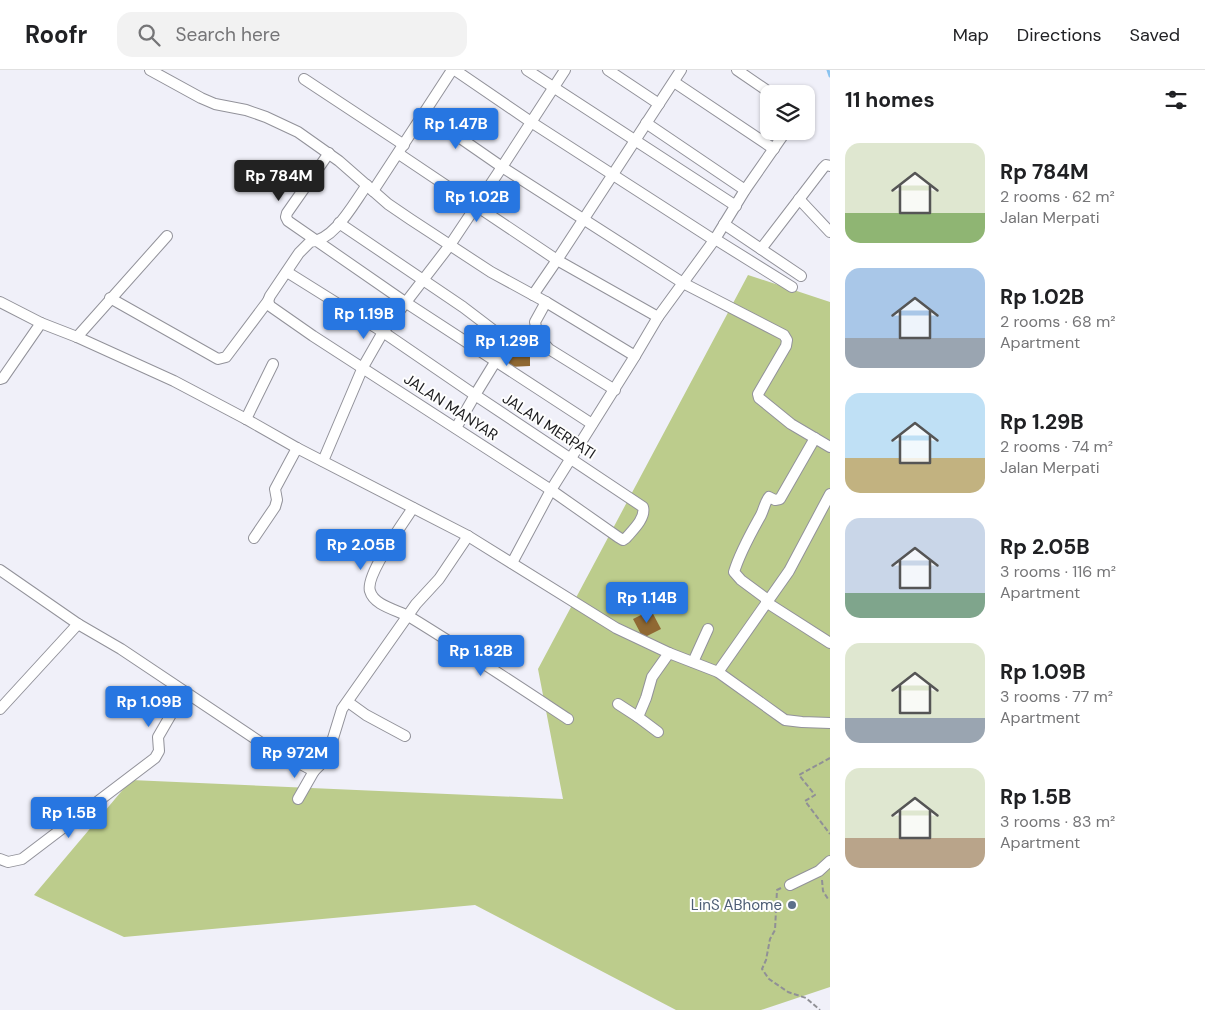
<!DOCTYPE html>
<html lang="en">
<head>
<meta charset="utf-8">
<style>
  :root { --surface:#fff; --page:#f2f2f2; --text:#202124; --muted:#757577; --line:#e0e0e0; --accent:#2776e1 }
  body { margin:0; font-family:"DM Sans",sans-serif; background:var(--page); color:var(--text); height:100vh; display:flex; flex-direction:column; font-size:19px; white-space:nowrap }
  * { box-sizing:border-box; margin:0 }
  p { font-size:16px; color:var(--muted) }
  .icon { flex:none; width:28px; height:28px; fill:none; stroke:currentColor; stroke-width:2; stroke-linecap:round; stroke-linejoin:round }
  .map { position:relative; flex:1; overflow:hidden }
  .details { display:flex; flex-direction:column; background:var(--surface); width:375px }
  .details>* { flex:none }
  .controls { position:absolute; left:760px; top:15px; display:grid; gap:10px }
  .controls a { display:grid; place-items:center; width:55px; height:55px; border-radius:10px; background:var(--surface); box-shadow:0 1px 4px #0004; font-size:25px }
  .price { position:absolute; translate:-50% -42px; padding:0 11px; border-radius:5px; background:var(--accent); color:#fff; font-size:16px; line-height:32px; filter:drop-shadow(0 1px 2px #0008) }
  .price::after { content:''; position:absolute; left:50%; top:30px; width:15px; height:11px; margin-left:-8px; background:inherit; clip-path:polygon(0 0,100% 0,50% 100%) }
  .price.active { background:#222; color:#fff }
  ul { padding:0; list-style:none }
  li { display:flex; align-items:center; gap:15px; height:125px; padding:0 15px }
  li span { display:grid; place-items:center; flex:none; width:140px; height:100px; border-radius:15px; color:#555 }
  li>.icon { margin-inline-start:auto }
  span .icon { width:60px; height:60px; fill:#fffc; stroke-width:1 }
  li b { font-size:21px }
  h2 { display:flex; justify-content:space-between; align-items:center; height:60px; padding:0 15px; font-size:21px }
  header { display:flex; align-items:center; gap:30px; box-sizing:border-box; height:70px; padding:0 25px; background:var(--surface); border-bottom:1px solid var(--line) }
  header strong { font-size:24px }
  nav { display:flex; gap:28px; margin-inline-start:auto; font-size:18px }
  .search { width:350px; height:45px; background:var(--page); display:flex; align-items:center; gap:12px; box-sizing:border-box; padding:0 18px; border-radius:15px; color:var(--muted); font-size:19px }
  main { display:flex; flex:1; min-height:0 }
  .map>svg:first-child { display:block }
  .forest { fill:#bccc8c }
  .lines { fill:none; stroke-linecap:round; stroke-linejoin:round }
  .stream { stroke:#8ac3ef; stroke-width:3 }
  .building { fill:#906933 }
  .minor-casing { stroke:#92929a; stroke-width:12 }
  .path { stroke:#909096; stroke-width:2; stroke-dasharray:5 2.5; stroke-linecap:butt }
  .minor { stroke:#fff; stroke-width:10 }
  .service-dot { fill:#5c6f8a; stroke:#fefefe; stroke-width:2 }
  .labels { text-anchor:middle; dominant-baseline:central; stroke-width:4; stroke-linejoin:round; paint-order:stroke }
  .street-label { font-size:15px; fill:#1a1a1d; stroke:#fefefe }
  .service-label { font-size:15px; fill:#4e5e75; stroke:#fefefe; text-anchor:end }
</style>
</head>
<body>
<header>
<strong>Roofr</strong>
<div class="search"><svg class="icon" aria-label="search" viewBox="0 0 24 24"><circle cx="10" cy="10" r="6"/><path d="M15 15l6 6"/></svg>Search here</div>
<nav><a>Map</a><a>Directions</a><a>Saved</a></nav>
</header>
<main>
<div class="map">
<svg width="830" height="940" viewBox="0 0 830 940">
  <rect width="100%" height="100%" fill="#f0f0f9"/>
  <polygon class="forest" points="748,205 830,232 830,917 761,940 676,940 475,835 124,867 34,825 131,710 563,729 538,599"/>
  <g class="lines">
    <polyline class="stream" points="828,0 830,6"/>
  </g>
  <g class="building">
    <polygon points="530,269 530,296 509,297 509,293 507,293 506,280 509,279 509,270"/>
    <polygon points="651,540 661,559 643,568 633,549"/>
  </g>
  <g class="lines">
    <defs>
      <g id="minor">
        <polyline points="150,0 201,28 215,34 246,40 266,47 298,62 339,91 388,134 410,149 491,202 546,232 635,286 551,420 512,493"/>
        <polyline points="455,0 531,52 714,170"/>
        <polyline points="527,0 736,136"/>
        <polyline points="565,0 502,97 683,213 784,265 787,270 786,276 758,324 759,328 791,354 830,377"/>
        <polyline points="608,0 659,34"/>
        <polyline points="737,0 772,24"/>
        <polyline points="304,9 404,75"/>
        <polyline points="674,12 774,79"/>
        <polyline points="646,53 745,120"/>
        <polyline points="329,83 287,143 286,147 288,151 405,232 592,354"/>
        <polyline points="399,84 557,190 533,225"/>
        <polyline points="373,121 424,43"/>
        <polyline points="799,129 830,162"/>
        <polyline points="339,153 463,237 505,269 505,276 475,325 456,358"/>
        <polyline points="724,154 801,206"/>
        <polyline points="715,169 792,217"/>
        <polyline points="761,179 823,98 826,95 830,96"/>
        <path d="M110,228L218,289L226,287L268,231L270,226L299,183L310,172C335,170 353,134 367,115"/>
        <path d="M268,231L270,236L313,266L551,420L618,467L623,470L626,468C633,460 646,448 643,437L475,325L383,262L287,202"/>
        <polyline points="0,232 41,253 77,267 174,311 246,349 297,378 468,466 616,558 669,583 718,602 785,650 802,652 830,653"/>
        <path d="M546,232L535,252C536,263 541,271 549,279L615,320"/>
        <polyline points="658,247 557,190 681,0"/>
        <polyline points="77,267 167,166"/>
        <polyline points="635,286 658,247 715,169 745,120 786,61"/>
        <polyline points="0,309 3,308 41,253"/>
        <polyline points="246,349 273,294"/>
        <polyline points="323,391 363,297 383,262 450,175 502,97 424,43 452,0"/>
        <path d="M413,438C403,453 365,506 370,521C374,536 398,540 410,547C464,580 515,614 568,649"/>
        <polyline points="254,468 275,437 277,430 275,419 297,378"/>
        <polyline points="0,500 78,554 121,579 266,676 314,701 320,695 330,678 342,639 416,534 439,509 468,466"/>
        <path d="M768,530L741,510L734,502C740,482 751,463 761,445C764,439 765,432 769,427L775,430L780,429L815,368"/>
        <polyline points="766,532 830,573"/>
        <polyline points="693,592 708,559"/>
        <polyline points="718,602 789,501 830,424"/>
        <polyline points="348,632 366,645 405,666"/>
        <polyline points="618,634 638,647"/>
        <polyline points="0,639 78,554"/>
        <polyline points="658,662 638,647 646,628 652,607 669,583"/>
        <polyline points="298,729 314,701"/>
        <polyline points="0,789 8,792 22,789 155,688 159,681 158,667 184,622"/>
        <polyline points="790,815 819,801 830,791"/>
      </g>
    </defs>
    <use href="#minor" class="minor-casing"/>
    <g class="path">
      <polyline points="830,688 799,705 815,725 805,731 830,764"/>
      <polyline points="822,810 823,821 828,829"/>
      <polyline points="781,818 777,820 775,860 770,869 766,890 762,899 769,909 788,922 806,928 820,940"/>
    </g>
    <use href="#minor" class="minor"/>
  </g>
  <circle class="service-dot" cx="792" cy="835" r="5"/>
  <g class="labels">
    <g class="street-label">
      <text transform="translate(451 337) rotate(33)">JALAN MANYAR</text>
      <text transform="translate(549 356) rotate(33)">JALAN MERPATI</text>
    </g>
    <g class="service-label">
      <text x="782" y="835">LinS ABhome</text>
    </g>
  </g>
</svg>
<div class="controls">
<a><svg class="icon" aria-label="layers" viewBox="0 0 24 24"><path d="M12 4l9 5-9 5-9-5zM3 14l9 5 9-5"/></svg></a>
</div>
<b class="price" style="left:456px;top:80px">Rp 1.47B</b>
<b class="price active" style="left:279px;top:132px">Rp 784M</b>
<b class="price" style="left:477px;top:153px">Rp 1.02B</b>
<b class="price" style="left:364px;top:270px">Rp 1.19B</b>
<b class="price" style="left:507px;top:297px">Rp 1.29B</b>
<b class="price" style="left:361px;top:501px">Rp 2.05B</b>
<b class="price" style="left:647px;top:554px">Rp 1.14B</b>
<b class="price" style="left:481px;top:607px">Rp 1.82B</b>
<b class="price" style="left:149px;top:658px">Rp 1.09B</b>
<b class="price" style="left:295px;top:709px">Rp 972M</b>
<b class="price" style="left:69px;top:769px">Rp 1.5B</b>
</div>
<section class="details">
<h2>11 homes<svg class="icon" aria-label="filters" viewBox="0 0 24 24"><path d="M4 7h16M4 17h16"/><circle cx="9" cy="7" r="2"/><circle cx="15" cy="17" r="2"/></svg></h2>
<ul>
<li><span style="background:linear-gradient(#dfe7d0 70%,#8fb573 0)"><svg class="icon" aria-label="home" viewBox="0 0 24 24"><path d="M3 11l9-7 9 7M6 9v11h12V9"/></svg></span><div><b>Rp 784M</b><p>2 rooms · 62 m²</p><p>Jalan Merpati</p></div></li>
<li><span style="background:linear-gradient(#a9c7e8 70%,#9aa5b1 0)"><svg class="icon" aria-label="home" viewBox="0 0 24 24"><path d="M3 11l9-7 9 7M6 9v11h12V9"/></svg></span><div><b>Rp 1.02B</b><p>2 rooms · 68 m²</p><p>Apartment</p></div></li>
<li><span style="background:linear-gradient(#bfe0f5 65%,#c2b280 0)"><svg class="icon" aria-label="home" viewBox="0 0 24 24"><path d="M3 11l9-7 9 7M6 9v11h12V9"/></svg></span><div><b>Rp 1.29B</b><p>2 rooms · 74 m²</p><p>Jalan Merpati</p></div></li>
<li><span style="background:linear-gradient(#c9d6e8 75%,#7fa58c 0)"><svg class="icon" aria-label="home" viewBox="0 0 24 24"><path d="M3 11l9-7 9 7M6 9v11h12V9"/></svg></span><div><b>Rp 2.05B</b><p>3 rooms · 116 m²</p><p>Apartment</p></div></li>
<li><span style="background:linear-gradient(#dfe7d0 75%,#9aa5b1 0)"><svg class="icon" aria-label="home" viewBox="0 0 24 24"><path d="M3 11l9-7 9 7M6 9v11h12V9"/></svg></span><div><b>Rp 1.09B</b><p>3 rooms · 77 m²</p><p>Apartment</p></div></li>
<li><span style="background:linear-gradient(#dfe7d0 70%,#b9a48a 0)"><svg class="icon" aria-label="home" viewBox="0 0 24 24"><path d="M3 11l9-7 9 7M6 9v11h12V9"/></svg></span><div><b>Rp 1.5B</b><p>3 rooms · 83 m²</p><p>Apartment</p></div></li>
</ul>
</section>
</main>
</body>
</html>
